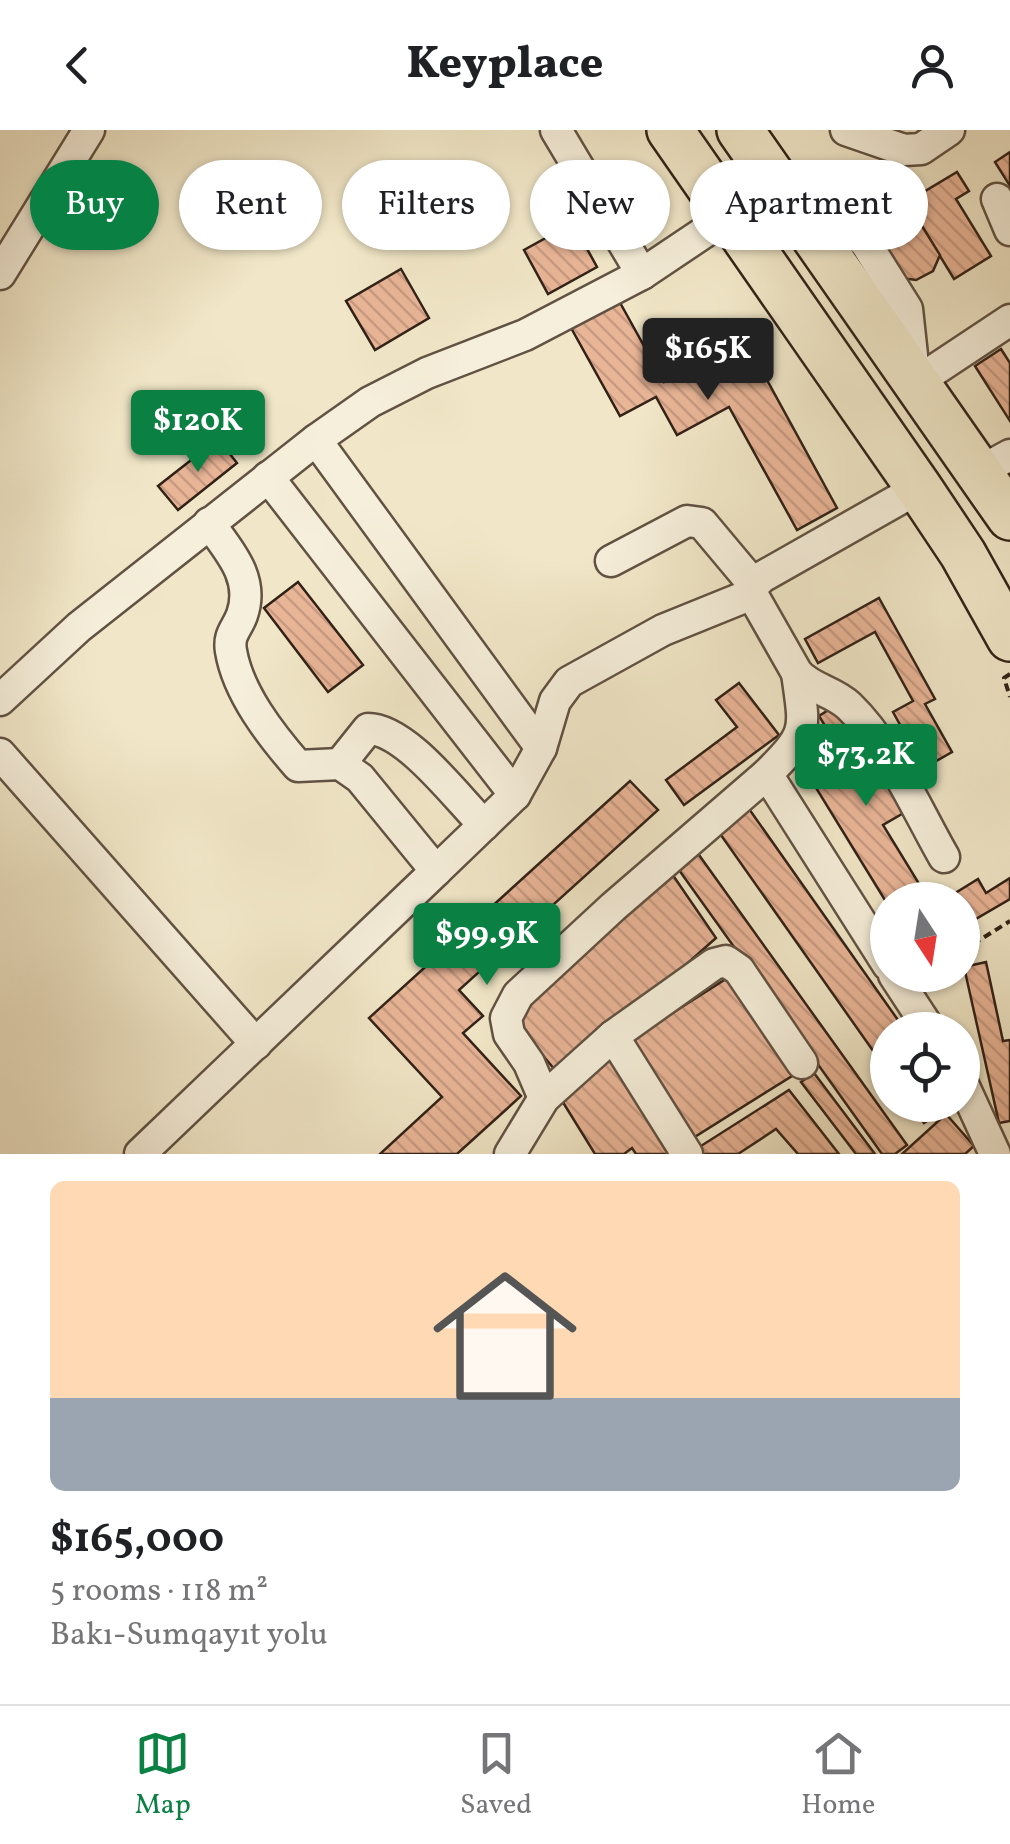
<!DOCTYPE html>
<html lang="en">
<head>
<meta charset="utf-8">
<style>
  :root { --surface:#fff; --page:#f2f2f2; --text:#202124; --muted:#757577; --line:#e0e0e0; --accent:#0b8043 }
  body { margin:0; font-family:Vollkorn,serif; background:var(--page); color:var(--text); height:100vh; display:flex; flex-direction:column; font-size:38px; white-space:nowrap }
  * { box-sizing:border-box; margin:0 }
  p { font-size:32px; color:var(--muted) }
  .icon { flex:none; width:55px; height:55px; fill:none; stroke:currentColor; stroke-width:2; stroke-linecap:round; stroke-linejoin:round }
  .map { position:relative; height:1024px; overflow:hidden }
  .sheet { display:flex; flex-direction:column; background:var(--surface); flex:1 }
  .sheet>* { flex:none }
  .banner { position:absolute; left:30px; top:30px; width:950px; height:90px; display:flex; gap:20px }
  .needle { width:65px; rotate:168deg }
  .controls { position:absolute; left:870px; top:752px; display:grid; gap:20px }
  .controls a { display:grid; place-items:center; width:110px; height:110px; border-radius:50%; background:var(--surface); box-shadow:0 2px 8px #0004; font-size:50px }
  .price { position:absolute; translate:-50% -85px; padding:0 22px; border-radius:10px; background:var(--accent); color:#fff; font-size:32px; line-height:65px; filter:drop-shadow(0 2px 5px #0008) }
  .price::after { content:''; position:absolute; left:50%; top:60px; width:30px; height:22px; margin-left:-15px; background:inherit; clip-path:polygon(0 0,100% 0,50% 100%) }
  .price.selected { background:#222; color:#fff }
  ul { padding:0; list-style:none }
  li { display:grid; align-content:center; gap:20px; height:530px; padding:0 50px }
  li+li { border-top:2px solid var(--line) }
  li span { display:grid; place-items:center; height:310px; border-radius:15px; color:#555 }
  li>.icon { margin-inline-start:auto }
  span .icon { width:180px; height:180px; fill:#fffc; stroke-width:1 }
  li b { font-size:42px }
  .pill { padding:0 35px; border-radius:45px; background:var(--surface); box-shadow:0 2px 8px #0004; font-size:35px; line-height:90px }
  .pill.selected { background:var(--accent); color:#fff }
  header { display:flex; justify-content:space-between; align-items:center; height:130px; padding:0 50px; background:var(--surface); font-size:45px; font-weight:800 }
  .tab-bar { display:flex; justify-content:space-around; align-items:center; height:140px; border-top:2px solid var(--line); background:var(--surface); font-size:28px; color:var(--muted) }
  .tab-bar a { display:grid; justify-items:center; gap:5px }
  .tab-bar .selected { color:var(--accent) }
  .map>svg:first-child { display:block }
  .building { fill:url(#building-back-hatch); stroke:#312117; stroke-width:2.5 }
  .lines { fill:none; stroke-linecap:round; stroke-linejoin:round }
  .minor-casing { stroke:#615243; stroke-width:35 }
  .highway-casing { stroke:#312117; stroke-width:50 }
  .path { stroke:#312117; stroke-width:4; stroke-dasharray:8 5; stroke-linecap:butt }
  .minor { stroke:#f6efdb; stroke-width:30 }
  .highway { stroke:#f1e7c8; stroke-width:45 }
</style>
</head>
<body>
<header><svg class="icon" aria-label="back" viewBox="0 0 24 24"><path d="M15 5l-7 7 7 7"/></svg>Keyplace<svg class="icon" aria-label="person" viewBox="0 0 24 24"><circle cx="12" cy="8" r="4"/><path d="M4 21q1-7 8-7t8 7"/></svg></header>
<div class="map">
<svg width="1010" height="1024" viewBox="0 0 1010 1024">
  <defs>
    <pattern id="building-back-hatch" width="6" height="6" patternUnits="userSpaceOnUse" patternTransform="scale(2.5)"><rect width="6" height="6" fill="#e9b597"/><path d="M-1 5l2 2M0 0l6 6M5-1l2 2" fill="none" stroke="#c89b81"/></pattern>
  </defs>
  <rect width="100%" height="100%" fill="#f1e7c8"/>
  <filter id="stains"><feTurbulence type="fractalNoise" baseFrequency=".002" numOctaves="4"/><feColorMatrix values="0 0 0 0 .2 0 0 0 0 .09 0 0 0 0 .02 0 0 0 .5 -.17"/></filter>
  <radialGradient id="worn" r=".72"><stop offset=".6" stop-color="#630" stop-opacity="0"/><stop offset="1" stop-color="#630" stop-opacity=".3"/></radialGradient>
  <g class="building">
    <polygon points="1010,22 1010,56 995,32"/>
    <polygon points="957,42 969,61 956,69 991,126 954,149 907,72"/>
    <polygon points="573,93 597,137 548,164 524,120"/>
    <polygon points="905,94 918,98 922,96 940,125 933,141 916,150 902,148 885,122 888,105"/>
    <polygon points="401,139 429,188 375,220 346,171"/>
    <polygon points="618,169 664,252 744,208 837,378 797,400 729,277 677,305 656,267 620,286 570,196"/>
    <polygon points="1001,219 1010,233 1010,291 975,236"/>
    <polygon points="218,309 237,333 178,380 158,356"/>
    <polygon points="298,452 363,535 328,562 264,478"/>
    <polygon points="879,468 935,569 925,574 952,622 924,638 893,582 913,571 875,502 818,533 805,509"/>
    <polygon points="739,553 779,605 684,675 666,650 737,597 716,570"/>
    <polygon points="841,572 907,681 883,695 929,770 888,770 888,775 813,653 847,632 819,586"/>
    <polygon points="630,651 658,680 459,860 483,886 463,903 521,966 457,1024 380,1024 442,967 369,888"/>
    <polygon points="747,676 905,900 888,900 888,942 716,698"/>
    <polygon points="694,718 907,1015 895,1024 882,1024 674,733"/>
    <polygon points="670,741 716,808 560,946 510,886"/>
    <polygon points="1010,748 1010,769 962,797 962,770 944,770 978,749 986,763"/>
    <polygon points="986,832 1003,911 1010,910 1010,991 999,993 964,837"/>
    <polygon points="729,847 792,946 693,1008 630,910"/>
    <polygon points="612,924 678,1024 636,1024 632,1018 624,1024 595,1024 556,961"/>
    <polygon points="814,943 875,1024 856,1024 801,952"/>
    <polygon points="789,960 839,1024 798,1024 776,999 738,1024 695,1024 693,1021"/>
    <polygon points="911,975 950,975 924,993"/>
    <polygon points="946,984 974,1016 965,1024 902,1024"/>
  </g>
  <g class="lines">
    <defs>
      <g id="minor">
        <polyline points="846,0 904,20 921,19 949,0"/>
        <polyline points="997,69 1010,100"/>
        <polyline points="793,73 845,96 865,112 907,179 915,253 1010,190"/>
        <polyline points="0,144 89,0"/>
        <polyline points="642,144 730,85"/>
        <polyline points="979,342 1010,325"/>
        <polyline points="268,347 515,665"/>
        <path d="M919,358L762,447L754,455L752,464L797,543C811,559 833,561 849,576C888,613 917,680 944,727"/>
        <polyline points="611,431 687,391 702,393 754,455"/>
        <path d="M797,543C805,601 809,602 767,644L888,835"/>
        <polyline points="0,570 79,497 316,310"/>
        <polyline points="541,618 316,310 370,272 427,243 525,205 642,144 556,0"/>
        <polyline points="0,624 256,914"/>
        <path d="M340,634L368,599C406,599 457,668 484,695"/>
        <polyline points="436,741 515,665 541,618 555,571 569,552 663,500 752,464"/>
        <polyline points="894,845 930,900"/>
        <polyline points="613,906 687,1024"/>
        <polyline points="962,952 995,1024"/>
        <polyline points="544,968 529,933 509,904 506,888 518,865 613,777 767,644"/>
        <path d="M140,1024L436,741L360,648L340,634L298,636C271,605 238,563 231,521C228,504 237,499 242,485C255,448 229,421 209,393"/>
        <polyline points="510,1024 544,968 613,906 714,834 726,831 739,840 802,933"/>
      </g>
      <g id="highway">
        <polyline points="670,0 919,358 963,424 1010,508"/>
        <polyline points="740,0 1010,387"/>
      </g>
    </defs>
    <use href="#minor" class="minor-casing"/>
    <use href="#highway" class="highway-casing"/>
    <g class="path">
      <polyline points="1010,544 1004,548 1010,567"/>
      <polyline points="962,821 1010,791"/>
    </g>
    <use href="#minor" class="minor"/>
    <use href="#highway" class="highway"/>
  </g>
  <rect width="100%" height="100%" filter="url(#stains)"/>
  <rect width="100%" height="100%" fill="url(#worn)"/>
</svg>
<div class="controls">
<a><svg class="needle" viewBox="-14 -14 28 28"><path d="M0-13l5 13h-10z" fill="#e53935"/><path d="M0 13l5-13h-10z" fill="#757577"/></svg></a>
<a><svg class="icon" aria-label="locate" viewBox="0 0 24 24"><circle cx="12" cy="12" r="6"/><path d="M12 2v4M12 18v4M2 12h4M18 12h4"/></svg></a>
</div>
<b class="price selected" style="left:708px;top:273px">$165K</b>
<b class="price" style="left:198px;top:345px">$120K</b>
<b class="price" style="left:866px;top:679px">$73.2K</b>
<b class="price" style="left:487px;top:858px">$99.9K</b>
<div class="banner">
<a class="pill selected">Buy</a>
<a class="pill">Rent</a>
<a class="pill">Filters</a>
<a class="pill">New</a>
<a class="pill">Apartment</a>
</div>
</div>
<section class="sheet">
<ul>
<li><span style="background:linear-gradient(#ffd9b3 70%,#9aa5b1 0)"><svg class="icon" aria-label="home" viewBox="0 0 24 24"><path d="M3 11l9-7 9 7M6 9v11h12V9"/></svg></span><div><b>$165,000</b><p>5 rooms · 118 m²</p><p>Bakı-Sumqayıt yolu</p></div></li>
</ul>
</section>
<nav class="tab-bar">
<a class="selected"><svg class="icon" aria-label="map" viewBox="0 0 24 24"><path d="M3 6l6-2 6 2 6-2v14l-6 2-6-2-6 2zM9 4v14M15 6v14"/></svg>Map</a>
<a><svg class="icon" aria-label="saved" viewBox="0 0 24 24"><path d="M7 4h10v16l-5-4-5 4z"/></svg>Saved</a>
<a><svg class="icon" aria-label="home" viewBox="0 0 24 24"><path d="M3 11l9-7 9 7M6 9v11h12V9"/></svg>Home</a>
</nav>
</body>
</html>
